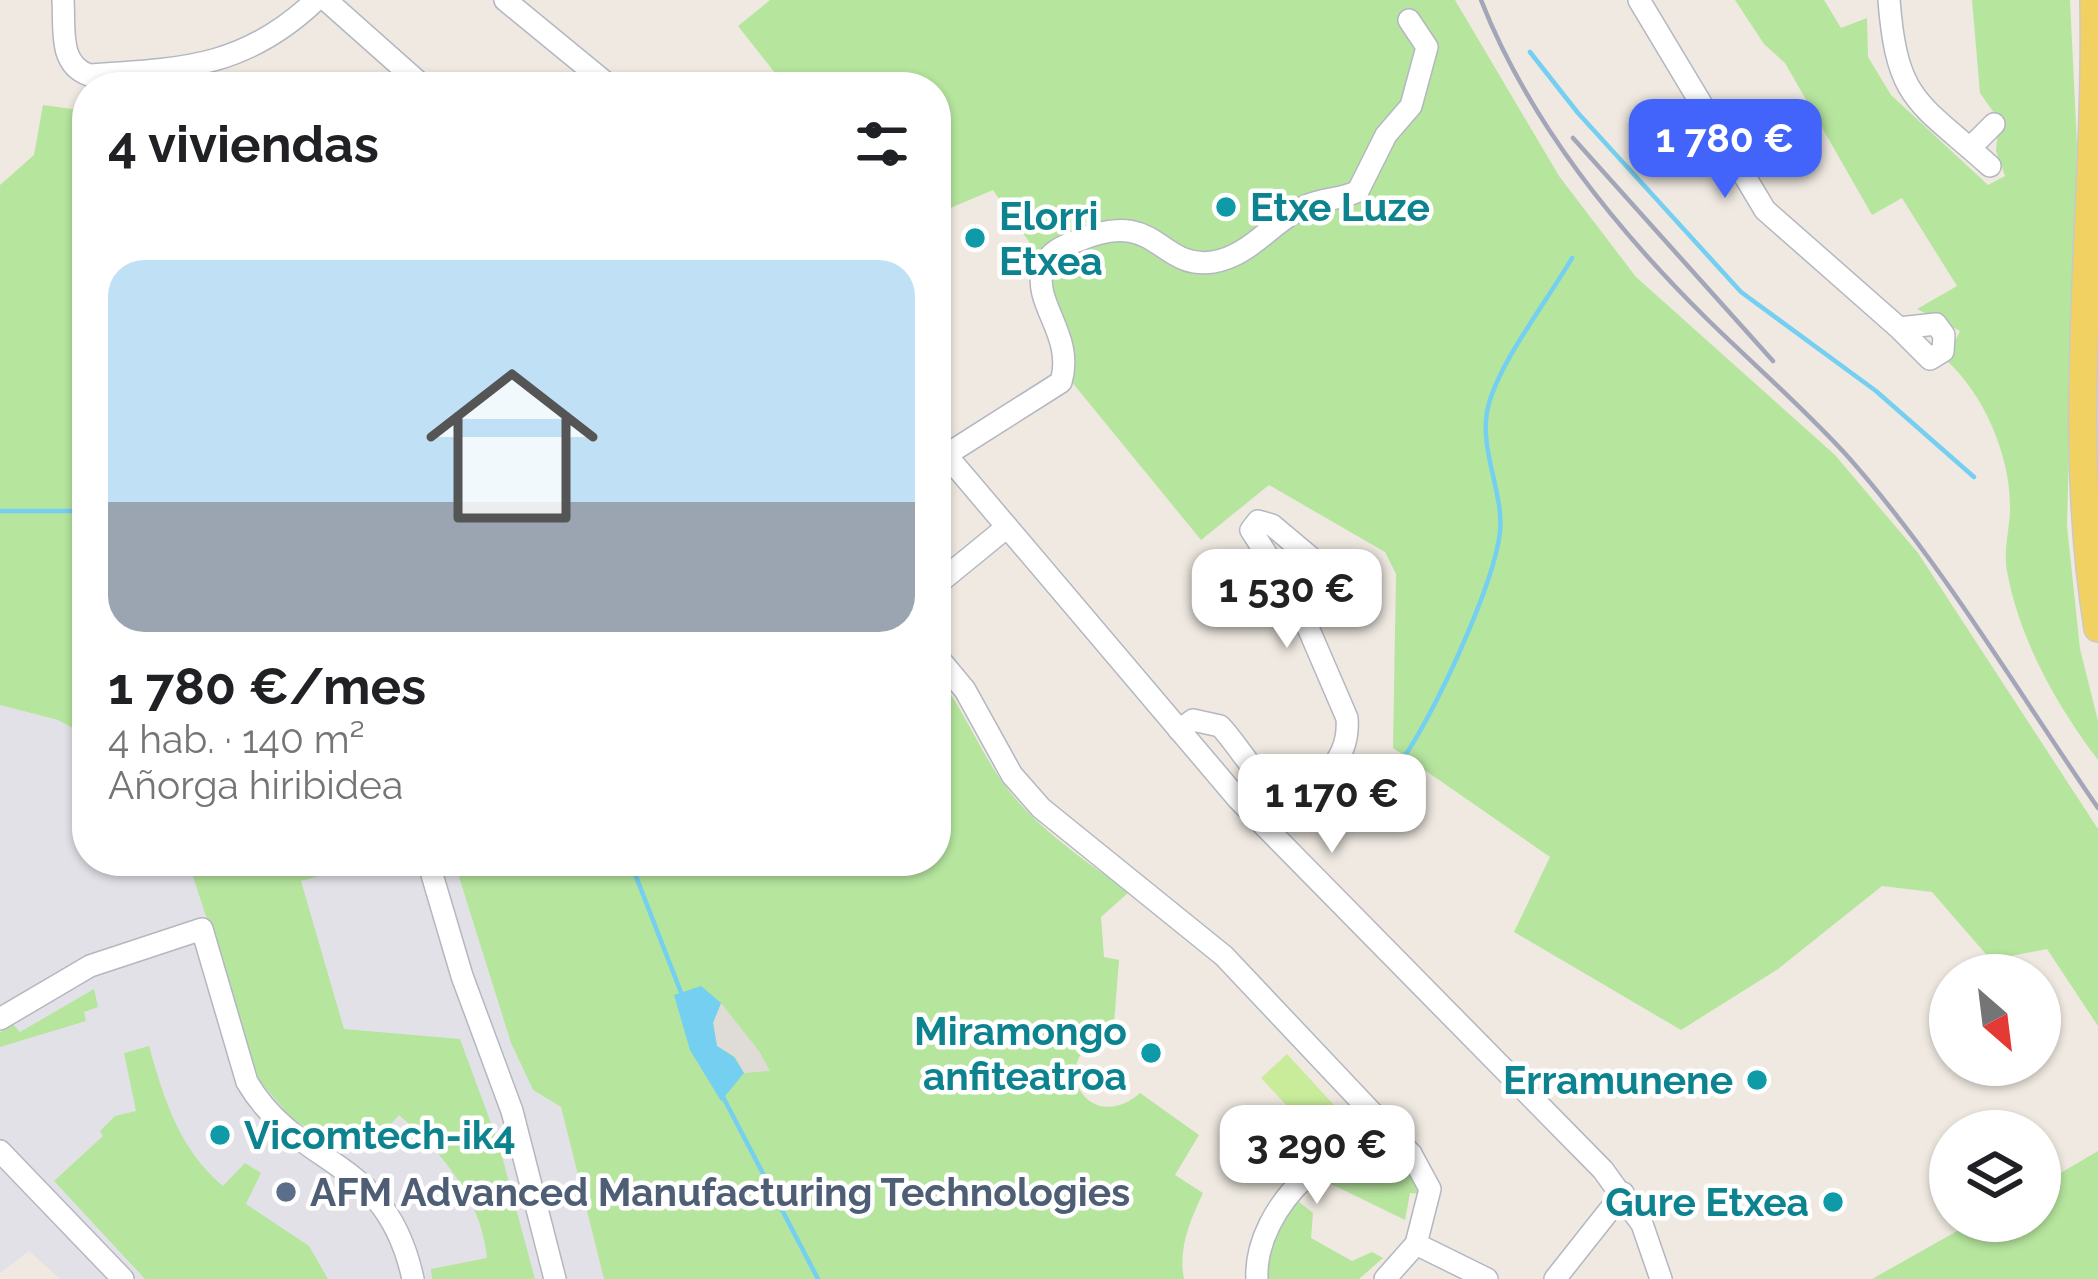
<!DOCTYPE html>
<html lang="es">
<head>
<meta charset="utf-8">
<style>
  :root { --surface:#fff; --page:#f2f2f2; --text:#202124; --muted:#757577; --line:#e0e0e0; --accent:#4264fb }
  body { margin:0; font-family:Raleway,sans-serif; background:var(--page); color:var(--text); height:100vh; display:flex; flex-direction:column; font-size:45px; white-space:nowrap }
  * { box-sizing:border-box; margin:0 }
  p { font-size:39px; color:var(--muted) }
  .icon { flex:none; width:66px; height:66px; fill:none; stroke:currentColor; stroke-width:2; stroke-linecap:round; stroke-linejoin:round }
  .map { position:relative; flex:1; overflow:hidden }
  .sheet { position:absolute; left:72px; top:72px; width:879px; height:804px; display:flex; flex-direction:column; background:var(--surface); border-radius:48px; box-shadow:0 3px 9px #0004 }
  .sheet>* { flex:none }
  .needle { width:78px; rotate:152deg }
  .tools { position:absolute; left:1929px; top:954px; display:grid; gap:24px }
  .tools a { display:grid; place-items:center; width:132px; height:132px; border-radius:50%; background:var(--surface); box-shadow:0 3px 9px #0004; font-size:60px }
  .price { position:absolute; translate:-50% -102px; padding:0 27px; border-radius:24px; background:#fff; color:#222; font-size:39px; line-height:78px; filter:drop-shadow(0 3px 6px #0008) }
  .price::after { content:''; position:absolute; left:50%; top:72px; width:36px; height:27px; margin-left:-18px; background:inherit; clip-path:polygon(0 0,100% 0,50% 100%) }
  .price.current { background:var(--accent); color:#fff }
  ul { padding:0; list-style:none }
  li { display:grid; align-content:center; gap:24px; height:636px; padding:0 36px }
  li+li { border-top:3px solid var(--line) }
  li span { display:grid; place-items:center; height:372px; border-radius:36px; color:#555 }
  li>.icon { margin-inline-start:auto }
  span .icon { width:216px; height:216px; fill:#fffc; stroke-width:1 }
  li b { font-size:51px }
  h2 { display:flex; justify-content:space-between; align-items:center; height:144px; padding:0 36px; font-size:51px }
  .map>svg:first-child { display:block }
  .industrial { fill:#e3e1e8 }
  .green { fill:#b6e59e }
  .pitch { fill:#c9ec9a }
  .plaza { fill:#dfdcd8 }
  .water { fill:#75cff0 }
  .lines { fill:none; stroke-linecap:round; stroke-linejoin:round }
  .stream { stroke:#75cff0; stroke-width:4.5 }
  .minor-casing { stroke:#b4b7c1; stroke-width:24 }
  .major-casing { stroke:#c9c9c9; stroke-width:30 }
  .minor { stroke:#fff; stroke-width:21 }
  .major { stroke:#f2d163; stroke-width:27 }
  .rail { stroke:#a3a6b8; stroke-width:4.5 }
  .culture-dot { fill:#0f9aa8; stroke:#fff; stroke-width:4.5 }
  .service-dot { fill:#5c6f8a; stroke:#fff; stroke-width:4.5 }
  .labels { text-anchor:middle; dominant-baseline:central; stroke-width:9; stroke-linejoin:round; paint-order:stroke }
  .culture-label { font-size:39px; font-weight:bold; fill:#0d838f; stroke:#fff; text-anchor:start }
  .service-label { font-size:39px; font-weight:bold; fill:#4e5e75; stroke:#fff; text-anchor:start }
</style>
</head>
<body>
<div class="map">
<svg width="2098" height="1279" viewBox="0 0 2098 1279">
  <rect width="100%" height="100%" fill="#efe9e1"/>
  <polygon class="industrial" points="0,705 58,720 87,736 87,861 188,861 204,906 372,861 454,861 511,1043 533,1090 561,1107 604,1279 60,1279 29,1251 0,1273"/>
  <g class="green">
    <polygon points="770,0 1455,0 1559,176 1636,277 1835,455 1918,553 2098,829 2098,1026 2047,949 1991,960 1932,892 1882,886 1778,969 1681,1030 1514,932 1550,857 1393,748 1396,574 1385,552 1269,485 1201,540 1071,381 1039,256 993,190 936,214 936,87 786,87 738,26"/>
    <path d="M1735,0H1824L1841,28L1867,18L1868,57L1891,95L1988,185L2005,176L1996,151L1999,120L1980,93L1972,0H2070L2077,146L2067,526L2080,649L2098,721V760C2056,704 2020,641 2007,571C2003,550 2010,529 2010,508C2011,457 1984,394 1946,360L1960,331L1917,309L1957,286L1902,198L1872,215L1785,63L1764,44Z"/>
    <polygon points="43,105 87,111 87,736 58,720 0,705 0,185 34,155"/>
    <path d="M936,673C960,704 974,738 995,771C1027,822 1080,857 1129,892L1101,917L1104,957L1119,960L1113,1036C1041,1050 1085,1141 1140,1093L1199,1135L1175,1175L1203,1193C1190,1221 1178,1248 1184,1279H604L561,1107L533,1090L511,1043L454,861H936Z"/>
    <path d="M188,861H372L301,881L344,1029L460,1039L499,1145L535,1279H432L431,1269L487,1258C481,1198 443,1154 399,1115L367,1151L357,1143L352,1150L293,1120L259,1080Z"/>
    <polygon points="94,989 98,1007 84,1012 86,1021 0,1047 0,1033 12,1023 20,1032"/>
    <path d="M149,1046C164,1099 179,1149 223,1186L245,1163L261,1173L246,1204L309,1246L328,1279H145L54,1181L103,1136L100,1131L115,1116L136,1111L124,1053Z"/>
    <polygon points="2098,1151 2098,1279 1872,1279 1975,1221 2040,1221 2040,1185"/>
    <polygon points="1357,1156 1401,1156 1422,1194 1410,1193 1405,1220 1317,1177"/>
    <polygon points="1294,1198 1313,1213 1311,1238 1352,1261 1372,1252 1383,1258 1359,1279 1265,1279 1266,1253"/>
  </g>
  <polygon class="pitch" points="1287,1054 1343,1115 1318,1139 1261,1078"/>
  <polygon class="plaza" points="721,1003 759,1051 770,1071 744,1073 735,1057 717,1046 713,1023"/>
  <polygon class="water" points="701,986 721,1003 713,1023 717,1046 734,1057 744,1073 721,1101 690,1050 674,995"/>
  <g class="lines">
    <g class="stream">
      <polyline points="1530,52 1578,113 1741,292 1876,391 1974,477"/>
      <polyline points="0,511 87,511"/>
      <path d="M1401,761C1433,718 1494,585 1500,532C1504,494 1480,452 1487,412C1495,367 1548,300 1572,258"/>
      <polyline points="630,861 682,995"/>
      <polyline points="722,1095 818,1279"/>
    </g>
    <defs>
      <g id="minor">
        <path d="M63,0C65,29 58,64 89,75C182,69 245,68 316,0"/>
        <polyline points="326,0 424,87"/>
        <polyline points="505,0 611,87"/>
        <polyline points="1639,0 1765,210 1899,328 1930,359 1943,351 1944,335 1936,324 1899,328"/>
        <path d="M1889,0C1897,102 1918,101 1990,166"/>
        <polyline points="1970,148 1994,124"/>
        <polyline points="936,443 1238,799 1603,1170 1642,1224 1661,1279"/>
        <path d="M946,455L1061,382C1075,335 1032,304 1043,268C1048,252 1063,246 1077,241C1159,206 1157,270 1213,262C1251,256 1272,221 1306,206C1322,198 1341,200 1358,191L1386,135L1411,106L1427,47L1409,20"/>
        <polyline points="936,585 1007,527"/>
        <polyline points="936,655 965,690 1012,775 1041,808 1224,956 1411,1154"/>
        <path d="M1179,730L1193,720L1220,726C1247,753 1281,832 1324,778C1340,759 1349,743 1347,718L1297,602L1251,530L1258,521L1272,525L1328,572"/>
        <polyline points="428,861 462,976 512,1111 555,1279"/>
        <path d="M0,1019L90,966L202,929L247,1082C300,1171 386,1154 413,1279"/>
        <polyline points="0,1151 123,1279"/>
        <polyline points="1416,1244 1487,1279"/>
        <path d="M1257,1279C1253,1209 1341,1118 1411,1154L1430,1189L1416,1244L1385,1279"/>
        <polyline points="1555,1279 1623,1193"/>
      </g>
      <path id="major" d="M2094,0C2098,209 2064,419 2098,628"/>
    </defs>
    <use href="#minor" class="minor-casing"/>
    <use href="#major" class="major-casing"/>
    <use href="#minor" class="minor"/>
    <use href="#major" class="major"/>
    <g class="rail">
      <path d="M1481,0C1528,120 1615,228 1706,318C1754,365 1805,409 1850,459C1943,565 2018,692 2098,808"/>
      <polyline points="1573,138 1773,361"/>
    </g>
  </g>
  <g class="culture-dot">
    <circle cx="1226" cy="207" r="12"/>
    <circle cx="975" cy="238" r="12"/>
    <circle cx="1151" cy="1053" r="12"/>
    <circle cx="1757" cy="1080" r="12"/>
    <circle cx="220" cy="1135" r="12"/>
    <circle cx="1833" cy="1202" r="12"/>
  </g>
  <circle class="service-dot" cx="286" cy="1192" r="12"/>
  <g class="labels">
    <g class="culture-label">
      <text x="1250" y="207">Etxe Luze</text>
      <text x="999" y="216">Elorri<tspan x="999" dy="45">Etxea</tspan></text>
      <text x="1127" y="1031" text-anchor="end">Miramongo<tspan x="1127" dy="45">anfiteatroa</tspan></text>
      <text x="1733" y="1080" text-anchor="end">Erramunene</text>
      <text x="244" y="1135">Vicomtech-ik4</text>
      <text x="1809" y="1202" text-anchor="end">Gure Etxea</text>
    </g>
    <g class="service-label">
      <text x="310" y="1192">AFM Advanced Manufacturing Technologies</text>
    </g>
  </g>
</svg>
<div class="tools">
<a><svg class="needle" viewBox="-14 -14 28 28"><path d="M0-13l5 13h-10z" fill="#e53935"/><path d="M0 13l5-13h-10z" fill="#757577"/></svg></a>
<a><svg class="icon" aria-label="layers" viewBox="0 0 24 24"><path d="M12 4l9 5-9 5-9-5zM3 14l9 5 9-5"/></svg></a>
</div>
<b class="price current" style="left:1725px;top:201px">1 780 €</b>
<b class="price" style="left:1287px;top:651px">1 530 €</b>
<b class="price" style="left:1332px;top:856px">1 170 €</b>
<b class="price" style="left:1317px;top:1207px">3 290 €</b>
<section class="sheet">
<h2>4 viviendas<svg class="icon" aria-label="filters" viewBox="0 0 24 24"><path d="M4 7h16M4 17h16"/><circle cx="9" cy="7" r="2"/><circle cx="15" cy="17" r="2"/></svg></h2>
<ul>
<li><span style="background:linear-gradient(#bfe0f5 65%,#9aa5b1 0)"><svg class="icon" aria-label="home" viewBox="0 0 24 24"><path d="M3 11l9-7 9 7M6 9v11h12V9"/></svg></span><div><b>1 780 €/mes</b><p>4 hab. · 140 m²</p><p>Añorga hiribidea</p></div></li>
</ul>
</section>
</div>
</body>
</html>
